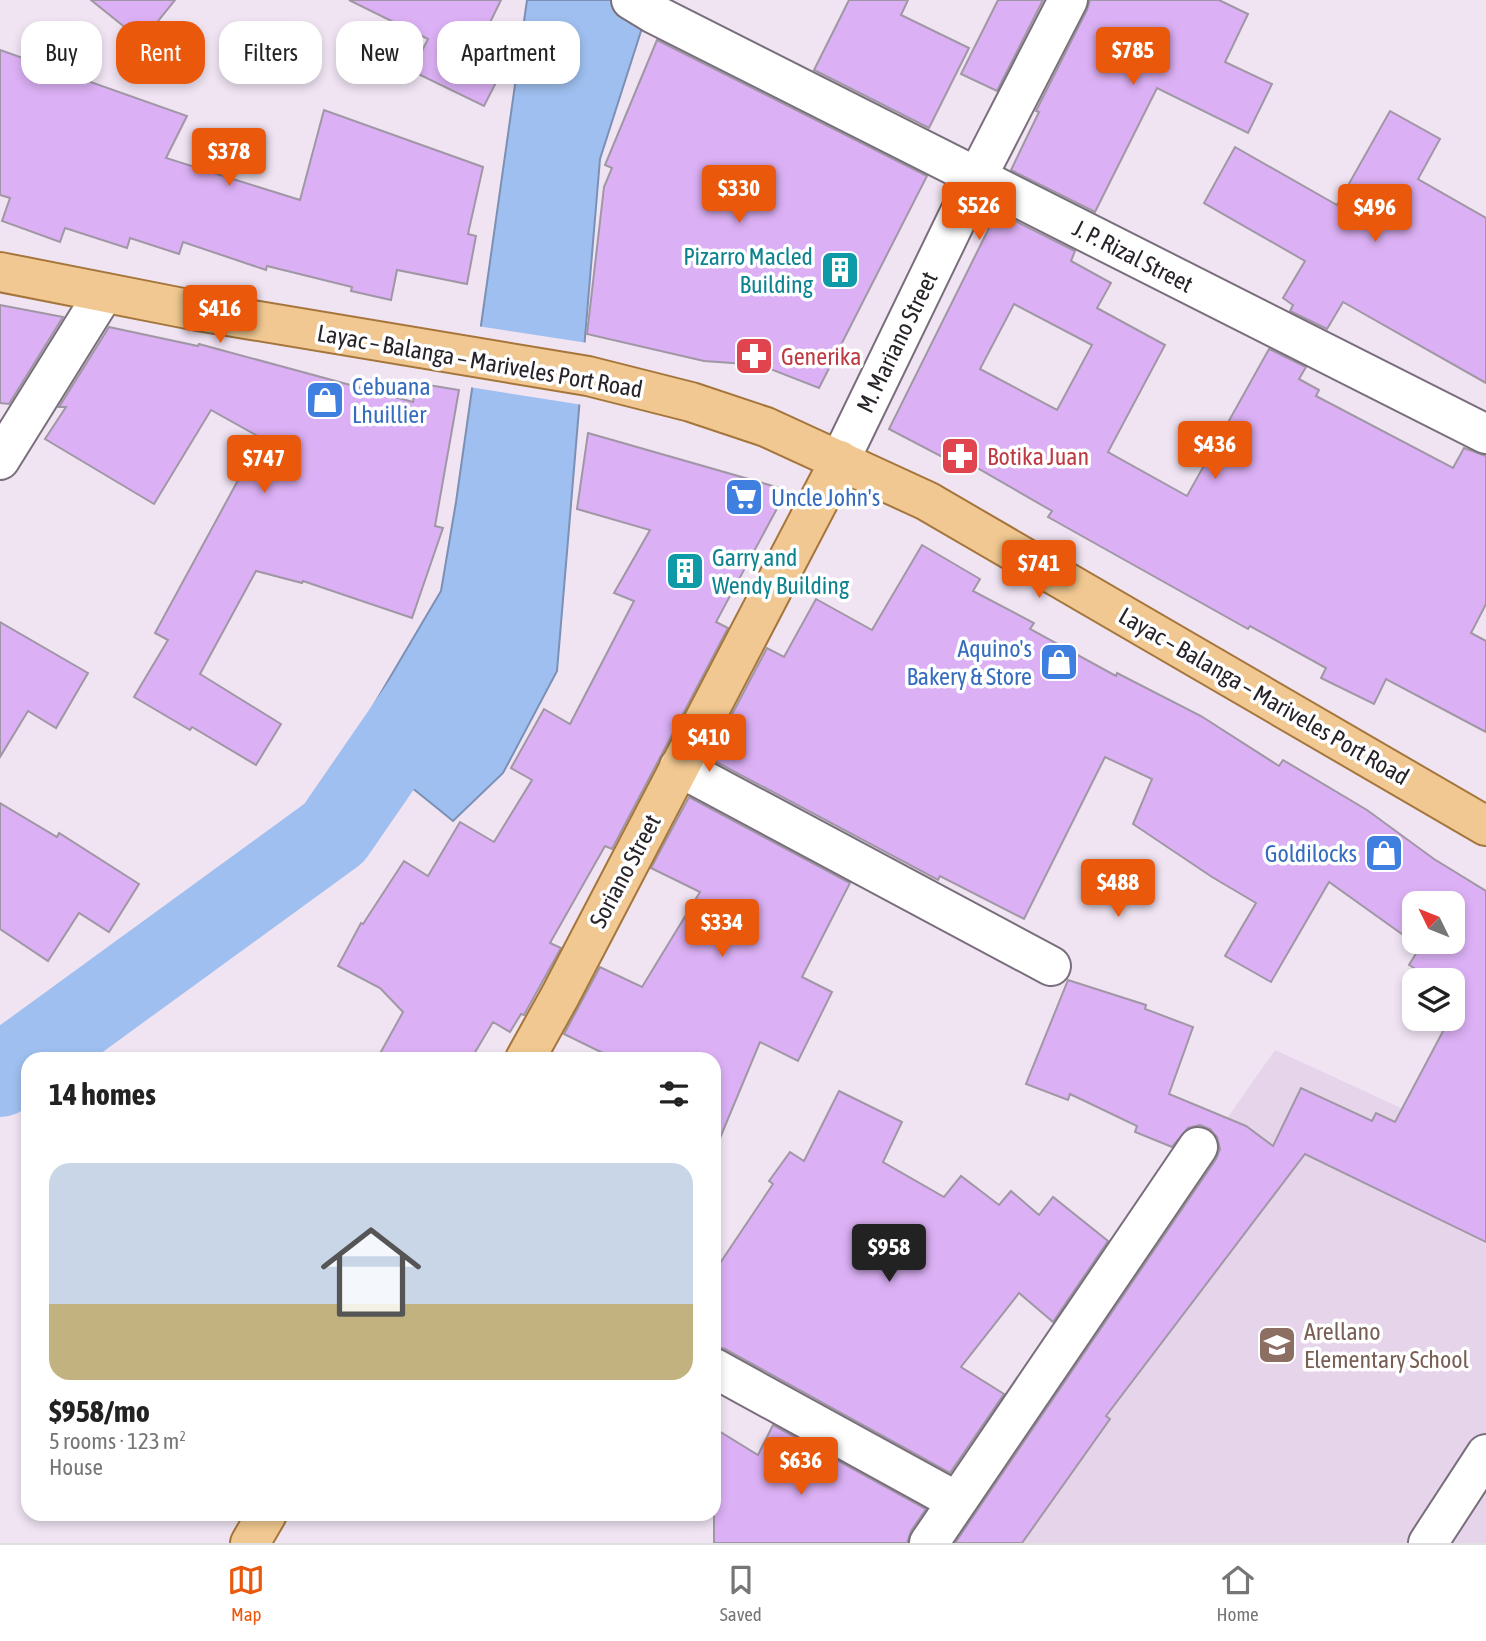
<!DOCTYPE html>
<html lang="en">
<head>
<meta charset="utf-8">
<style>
  :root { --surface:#fff; --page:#f6f6f6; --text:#222; --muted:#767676; --line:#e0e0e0; --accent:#ea580c }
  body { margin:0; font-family:"Asap Condensed",sans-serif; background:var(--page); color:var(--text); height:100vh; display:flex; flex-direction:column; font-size:26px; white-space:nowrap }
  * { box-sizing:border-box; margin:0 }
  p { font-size:23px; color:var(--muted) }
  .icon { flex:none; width:38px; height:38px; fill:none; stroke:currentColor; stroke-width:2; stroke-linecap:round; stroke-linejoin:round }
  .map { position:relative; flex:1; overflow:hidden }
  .drawer { position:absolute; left:21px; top:1052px; width:700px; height:469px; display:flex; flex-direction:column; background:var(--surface); border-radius:21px; box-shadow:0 4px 10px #0003 }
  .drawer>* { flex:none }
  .banner { position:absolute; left:21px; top:21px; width:700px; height:63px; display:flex; gap:14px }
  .needle { width:46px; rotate:313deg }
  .tools { position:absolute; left:1402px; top:891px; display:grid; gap:14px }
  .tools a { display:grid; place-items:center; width:63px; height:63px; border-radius:14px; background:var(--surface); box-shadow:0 4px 10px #0003; font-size:35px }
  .price { position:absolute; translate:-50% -60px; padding:0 16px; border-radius:7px; background:var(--accent); color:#fff; font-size:23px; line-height:46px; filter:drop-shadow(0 2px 4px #0008) }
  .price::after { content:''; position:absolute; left:50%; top:42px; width:21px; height:16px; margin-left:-10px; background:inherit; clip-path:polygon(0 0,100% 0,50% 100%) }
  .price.on { background:#222; color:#fff }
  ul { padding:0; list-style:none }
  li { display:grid; align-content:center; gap:14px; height:371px; padding:0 28px }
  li+li { border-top:2px solid var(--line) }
  li span { display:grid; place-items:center; height:217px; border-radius:21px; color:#555 }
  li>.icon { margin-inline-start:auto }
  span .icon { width:126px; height:126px; fill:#fffc; stroke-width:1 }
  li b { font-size:30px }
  h2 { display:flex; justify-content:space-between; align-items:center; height:84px; padding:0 28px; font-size:30px }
  .pill { padding:0 24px; border-radius:21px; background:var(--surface); box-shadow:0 4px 10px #0003; font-size:24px; line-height:63px }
  .pill.on { background:var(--accent); color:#fff }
  .menu { display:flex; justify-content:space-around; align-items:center; height:98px; border-top:2px solid var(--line); background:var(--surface); font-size:19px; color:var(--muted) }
  .menu a { display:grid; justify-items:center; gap:4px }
  .menu .on { color:var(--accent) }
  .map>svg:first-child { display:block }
  .built { fill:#e6d5ea }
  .water { fill:#9ebfef; stroke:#7b90b4; stroke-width:2 }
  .pier { fill:#f0e4f3 }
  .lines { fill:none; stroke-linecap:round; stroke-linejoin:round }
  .river { stroke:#9ebfef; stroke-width:82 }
  .building { fill:#dbb0f4; stroke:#a097a5; stroke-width:2; fill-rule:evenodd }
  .minor-casing { stroke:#796e7b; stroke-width:42 }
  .major-casing { stroke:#a5763c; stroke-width:42 }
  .minor { stroke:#fff; stroke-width:38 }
  .major { stroke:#f1c891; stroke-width:38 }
  .labels { text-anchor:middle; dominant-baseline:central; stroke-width:7; stroke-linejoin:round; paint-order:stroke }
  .culture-label { font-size:24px; fill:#0d838f; stroke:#fff; text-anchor:end }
  .street-label { font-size:24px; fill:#282329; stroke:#fff }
  .health-label { font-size:24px; fill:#be3a42; stroke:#fff; text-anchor:start }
  .shop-label { font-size:24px; fill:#366cbe; stroke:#fff; text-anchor:start }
  .education-label { font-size:24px; fill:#785e54; stroke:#fff; text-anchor:start }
</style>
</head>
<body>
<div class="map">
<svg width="1486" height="1543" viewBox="0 0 1486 1543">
  <rect width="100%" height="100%" fill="#f0e4f3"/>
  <polygon class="built" points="1275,1050 1486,1147 1486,1543 928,1543"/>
  <polygon class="water" points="527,0 651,0 600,159 557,671 503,773 453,821 353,740 441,591 456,502"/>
  <polygon class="pier" points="477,326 588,343 583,405 469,387"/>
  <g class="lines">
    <polyline class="river" points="0,1076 334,833 447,669"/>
  </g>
  <g class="building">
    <polygon points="91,0 175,0 142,41"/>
    <polygon points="349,0 501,0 480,43 509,57 484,106 412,71 428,39"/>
    <polygon points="849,0 908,0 901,15 969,48 929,128 814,70"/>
    <polygon points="998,0 1043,0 997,91 961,74"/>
    <polygon points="1090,0 1219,0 1248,14 1225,62 1272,84 1248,133 1157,88 1095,212 1011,170 1039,112 1036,111 1087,10"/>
    <polygon points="657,40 927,176 819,388 760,365 704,361 587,334 604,187 612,168 605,165"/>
    <polygon points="0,50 187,116 166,158 300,200 324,110 483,167 468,234 476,236 467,284 397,270 391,300 351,291 352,287 267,266 266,270 183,242 179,254 130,238 127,248 65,228 60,242 2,221 10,198 0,195"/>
    <polygon points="1390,111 1440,139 1418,179 1486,218 1486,383 1343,302 1327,329 1290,311 1293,305 1283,298 1305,261 1204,203 1235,147 1337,205"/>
    <path d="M997,212L1075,251L1071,261L1111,283L1097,308L1165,345L1108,452L1187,496L1269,349L1306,367L1299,379L1319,390L1316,396L1453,468L1464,448L1486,456V604L1471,633L1486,641V732L1386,679L1374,704L1321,678L1326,668L1250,626L1248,629L1048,517L1052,511L972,465L969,471L889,429ZM1014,304L1092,345L1057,410L980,369Z"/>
    <polygon points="0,305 63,317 9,404 0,403"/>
    <polygon points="109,327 198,346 199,344 413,402 416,383 459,390 435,526 443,528 412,618 303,581 302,583 256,571 200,674 281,724 256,765 192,727 190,730 134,697 168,640 155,633 261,438 211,410 154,504 45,439 66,407 59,407"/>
    <polygon points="588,433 787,490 716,622 728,628 612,849 605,846 550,943 561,948 524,1015 521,1014 510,1032 493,1022 471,1059 377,1059 403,1012 380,988 338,966 361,923 363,924 404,861 428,876 460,822 494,842 532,780 511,768 544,709 570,724 634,601 614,593 650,530 577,509"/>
    <path d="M922,545L980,579L973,591L1034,623L1030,629L1116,676L1117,673L1201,716L1279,766L1283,760L1367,810L1434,859L1486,891V1242L1305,1154L1106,1416L1110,1419L1022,1543H955L1216,1159L1220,1149L1217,1137L1210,1129L1200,1125L1188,1128L1172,1147L1135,1132L1137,1126L1070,1094L1068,1100L1026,1084L1068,980L1146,1005L1145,1009L1193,1027L1169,1094L1246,1126L1273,1146L1301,1088L1372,1121L1376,1113L1395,1122L1450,1018H1452V1014L1461,997L1452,991V980H1434L1409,965L1420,947L1329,882L1271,982L1225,956L1256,903L1212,877L1133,824L1152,779L1105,757L1024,919L940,876L938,880L709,758L767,648L784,657L816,599L872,630ZM1414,903H1452V942H1414Z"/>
    <polygon points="0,622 88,673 56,728 28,711 0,757"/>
    <polygon points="689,797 850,883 802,977 832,992 798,1061 760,1042 715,1150 714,1059 615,1059 564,1034 600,967 642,987 700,892 651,868"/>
    <polygon points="0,803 57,837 59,833 139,884 109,932 79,913 48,961 0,929"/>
    <polygon points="839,1091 902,1122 883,1162 944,1197 961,1176 999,1205 1011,1191 1039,1215 1053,1197 1108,1241 1053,1322 1019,1293 961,1367 1004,1394 950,1473 725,1349 714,1346 714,1272 773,1184 769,1181 790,1152 804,1161"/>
    <polygon points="773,1425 926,1509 911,1531 907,1543 714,1543 714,1428 758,1455"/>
  </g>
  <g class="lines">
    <defs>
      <g id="minor">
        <polyline points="631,0 654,14 1486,434"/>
        <polyline points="0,460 104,293"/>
        <polyline points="840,460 977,177 1068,0"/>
        <polyline points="679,767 1051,966"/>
        <polyline points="714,1368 956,1501"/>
        <polyline points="929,1543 1198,1147"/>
        <polyline points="1428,1543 1486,1454"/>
      </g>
      <g id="major">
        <polyline points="0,272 198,311 588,376 691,402 766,427 927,501 1486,826"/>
        <polyline points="525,1059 560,996 840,460"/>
        <polyline points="250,1543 267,1514"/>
      </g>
    </defs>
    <use href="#minor" class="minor-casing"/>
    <use href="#major" class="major-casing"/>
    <use href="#minor" class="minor"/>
    <use href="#major" class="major"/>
  </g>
  <defs>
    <symbol id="building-square" viewBox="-11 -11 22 22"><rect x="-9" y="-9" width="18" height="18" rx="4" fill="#0f9aa8" stroke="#fff"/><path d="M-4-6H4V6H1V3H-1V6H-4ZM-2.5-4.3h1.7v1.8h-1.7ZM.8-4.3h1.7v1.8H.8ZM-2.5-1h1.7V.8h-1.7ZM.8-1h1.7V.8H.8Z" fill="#fff"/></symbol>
    <symbol id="pharmacy-square" viewBox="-11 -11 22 22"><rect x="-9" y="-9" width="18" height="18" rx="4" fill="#e0444e" stroke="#fff"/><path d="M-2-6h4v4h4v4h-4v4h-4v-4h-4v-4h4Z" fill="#fff"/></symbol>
    <symbol id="shop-square" viewBox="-11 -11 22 22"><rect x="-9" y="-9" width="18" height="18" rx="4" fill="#3f7fe0" stroke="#fff"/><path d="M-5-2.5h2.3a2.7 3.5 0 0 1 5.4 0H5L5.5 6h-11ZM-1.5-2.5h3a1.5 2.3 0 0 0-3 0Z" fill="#fff"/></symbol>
    <symbol id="supermarket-square" viewBox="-11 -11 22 22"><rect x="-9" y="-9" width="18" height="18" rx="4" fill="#3f7fe0" stroke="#fff"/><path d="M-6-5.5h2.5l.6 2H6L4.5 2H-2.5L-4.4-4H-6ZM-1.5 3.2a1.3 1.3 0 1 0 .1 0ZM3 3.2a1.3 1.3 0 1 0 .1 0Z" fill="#fff"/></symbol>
    <symbol id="school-square" viewBox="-11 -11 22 22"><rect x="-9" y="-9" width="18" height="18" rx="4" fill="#8d6e63" stroke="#fff"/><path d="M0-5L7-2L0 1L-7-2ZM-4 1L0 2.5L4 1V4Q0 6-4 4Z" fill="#fff"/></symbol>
  </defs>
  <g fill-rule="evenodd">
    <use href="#building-square" x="818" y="248" width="44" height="44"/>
    <use href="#pharmacy-square" x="732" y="334" width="44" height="44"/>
    <use href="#shop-square" x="303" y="378" width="44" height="44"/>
    <use href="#pharmacy-square" x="938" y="434" width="44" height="44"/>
    <use href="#supermarket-square" x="722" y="475" width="44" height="44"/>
    <use href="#building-square" x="663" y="549" width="44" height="44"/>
    <use href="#shop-square" x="1037" y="640" width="44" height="44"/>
    <use href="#shop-square" x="1362" y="831" width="44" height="44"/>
    <use href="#school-square" x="1255" y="1323" width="44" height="44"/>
  </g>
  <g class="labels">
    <g class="culture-label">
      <text x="813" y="256">Pizarro Macled<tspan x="813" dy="28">Building</tspan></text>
      <text x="712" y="557" text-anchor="start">Garry and<tspan x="712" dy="28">Wendy Building</tspan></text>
    </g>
    <g class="street-label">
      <text transform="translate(1133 256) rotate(27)">J. P. Rizal Street</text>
      <text transform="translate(897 342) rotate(-64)">M. Mariano Street</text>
      <text transform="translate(480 361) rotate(10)">Layac – Balanga – Mariveles Port Road</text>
      <text transform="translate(1264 696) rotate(30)">Layac – Balanga – Mariveles Port Road</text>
      <text transform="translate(625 871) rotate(-62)">Soriano Street</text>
    </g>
    <g class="health-label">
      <text x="781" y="356">Generika</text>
      <text x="987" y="456">Botika Juan</text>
    </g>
    <g class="shop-label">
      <text x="352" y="386">Cebuana<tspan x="352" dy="28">Lhuillier</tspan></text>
      <text x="771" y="497">Uncle John's</text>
      <text x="1032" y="648" text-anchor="end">Aquino's<tspan x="1032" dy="28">Bakery &amp; Store</tspan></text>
      <text x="1357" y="853" text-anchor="end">Goldilocks</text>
    </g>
    <g class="education-label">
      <text x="1304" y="1331">Arellano<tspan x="1304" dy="28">Elementary School</tspan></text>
    </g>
  </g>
</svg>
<div class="tools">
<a><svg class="needle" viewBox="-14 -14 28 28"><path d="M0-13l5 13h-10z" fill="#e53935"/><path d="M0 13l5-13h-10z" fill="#767676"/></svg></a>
<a><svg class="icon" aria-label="layers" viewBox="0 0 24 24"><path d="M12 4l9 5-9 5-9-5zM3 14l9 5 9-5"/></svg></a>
</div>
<b class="price" style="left:1133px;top:87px">$785</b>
<b class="price" style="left:229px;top:188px">$378</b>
<b class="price" style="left:739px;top:225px">$330</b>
<b class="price" style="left:979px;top:242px">$526</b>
<b class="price" style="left:1375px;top:244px">$496</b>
<b class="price" style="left:220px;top:345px">$416</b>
<b class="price" style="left:1215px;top:481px">$436</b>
<b class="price" style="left:264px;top:495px">$747</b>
<b class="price" style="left:1039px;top:600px">$741</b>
<b class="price" style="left:709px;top:774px">$410</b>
<b class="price" style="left:1118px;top:919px">$488</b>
<b class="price" style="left:722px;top:959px">$334</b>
<b class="price on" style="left:889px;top:1284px">$958</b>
<b class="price" style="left:801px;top:1497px">$636</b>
<div class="banner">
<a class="pill">Buy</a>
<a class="pill on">Rent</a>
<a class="pill">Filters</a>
<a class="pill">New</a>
<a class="pill">Apartment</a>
</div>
<section class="drawer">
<h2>14 homes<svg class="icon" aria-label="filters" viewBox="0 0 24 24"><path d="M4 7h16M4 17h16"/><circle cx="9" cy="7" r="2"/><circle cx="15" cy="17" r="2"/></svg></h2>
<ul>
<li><span style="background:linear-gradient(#c9d6e8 65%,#c2b280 0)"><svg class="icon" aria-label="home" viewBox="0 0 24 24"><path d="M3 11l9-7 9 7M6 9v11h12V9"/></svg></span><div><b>$958/mo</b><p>5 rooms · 123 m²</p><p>House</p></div></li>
</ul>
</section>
</div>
<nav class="menu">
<a class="on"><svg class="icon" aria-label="map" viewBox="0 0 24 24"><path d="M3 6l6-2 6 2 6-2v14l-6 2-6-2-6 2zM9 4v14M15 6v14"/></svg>Map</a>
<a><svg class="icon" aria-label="saved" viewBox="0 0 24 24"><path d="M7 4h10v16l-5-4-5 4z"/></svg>Saved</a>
<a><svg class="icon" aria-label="home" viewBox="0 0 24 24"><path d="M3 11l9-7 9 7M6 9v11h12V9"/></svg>Home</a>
</nav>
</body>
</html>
